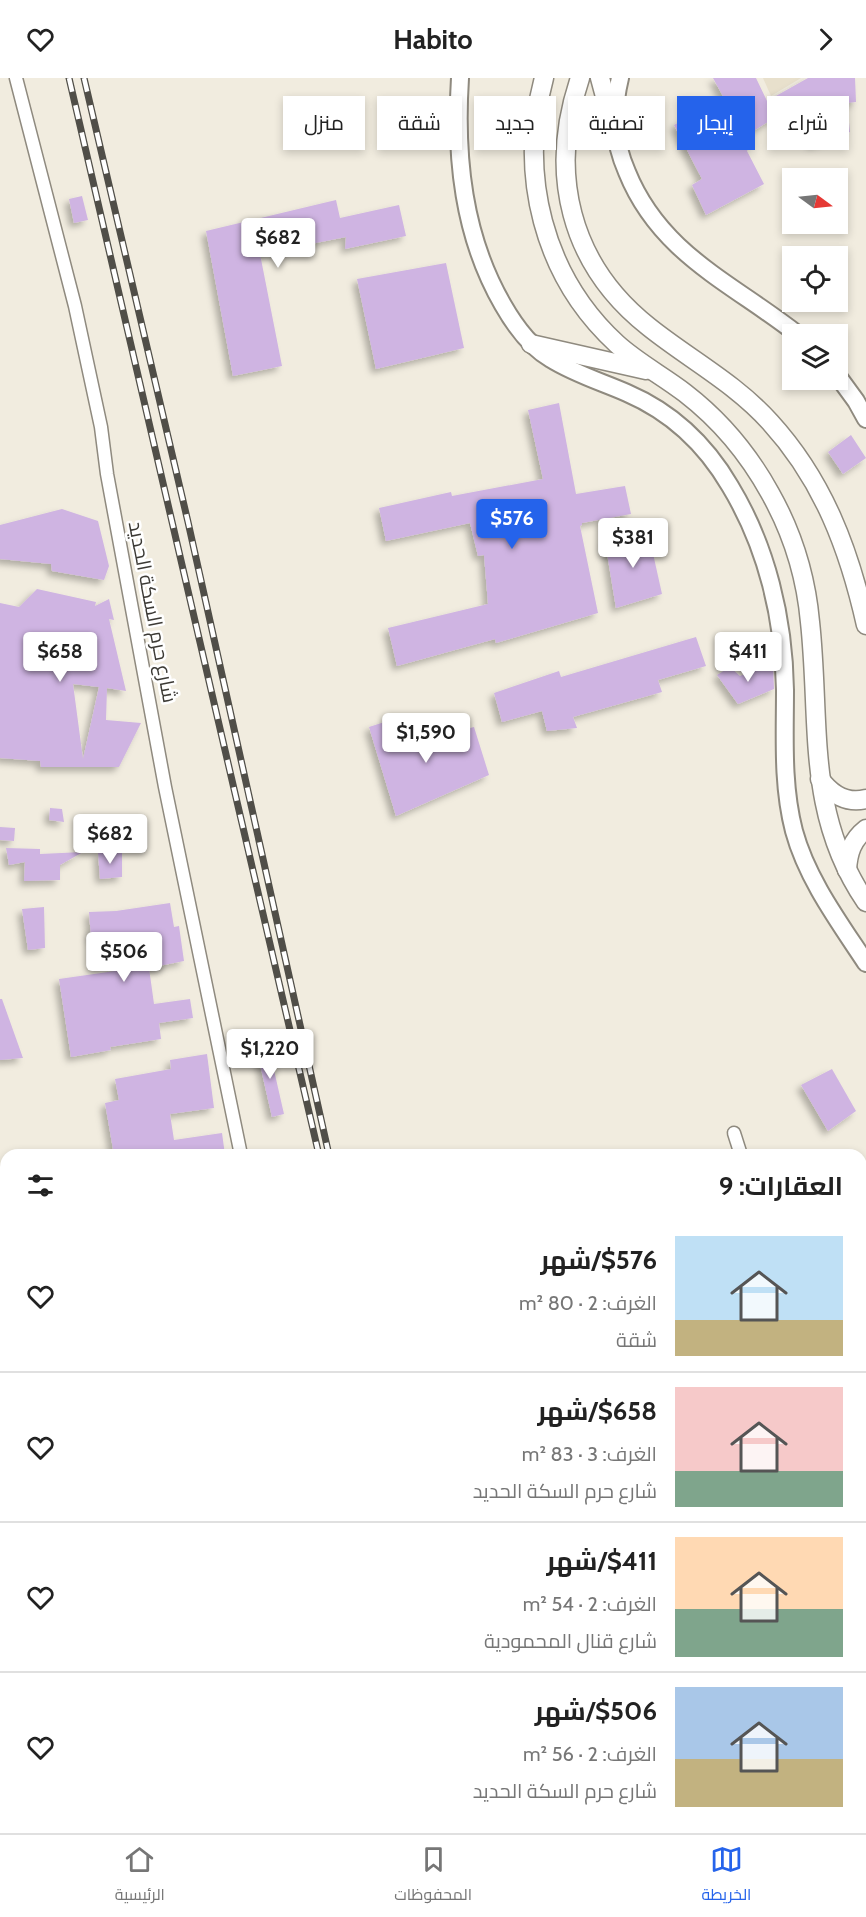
<!DOCTYPE html>
<html lang="ar">
<head>
<meta charset="utf-8">
<style>
  :root { --surface:#fff; --page:#f2f2f2; --text:#222; --muted:#767676; --line:#e0e0e0; --accent:#2563eb }
  body { margin:0; font-family:Cabin,Cairo,sans-serif; background:var(--page); color:var(--text); direction:rtl; height:100vh; display:flex; flex-direction:column; font-size:22px; white-space:nowrap }
  * { box-sizing:border-box; margin:0 }
  p { font-size:20px; color:var(--muted) }
  .icon { flex:none; width:33px; height:33px; fill:none; stroke:currentColor; stroke-width:2; stroke-linecap:round; stroke-linejoin:round }
  .map { position:relative; flex:1; overflow:hidden; direction:ltr }
  .drawer { position:absolute; left:0px; top:1071px; width:867px; height:684px; display:flex; flex-direction:column; background:var(--surface); border-radius:18px 18px 0 0; box-shadow:0 3px 9px #0003; direction:rtl }
  .drawer>* { flex:none }
  .hud { position:absolute; left:18px; top:18px; width:831px; height:54px; direction:rtl; display:flex; gap:12px }
  .needle { width:39px; rotate:105deg }
  .buttons { position:absolute; left:782px; top:90px; display:grid; gap:12px }
  .buttons a { display:grid; place-items:center; width:66px; height:66px; border-radius:0px; background:var(--surface); box-shadow:0 3px 9px #0003; font-size:30px }
  .price { position:absolute; translate:-50% -51px; padding:0 14px; border-radius:6px; background:#fff; color:#222; font-size:20px; line-height:39px; filter:drop-shadow(0 2px 3px #0008) }
  .price::after { content:''; position:absolute; left:50%; top:36px; width:18px; height:14px; margin-left:-9px; background:inherit; clip-path:polygon(0 0,100% 0,50% 100%) }
  .price.selected { background:var(--accent); color:#fff }
  ul { padding:0; list-style:none }
  li { display:flex; align-items:center; gap:18px; height:150px; padding:0 24px }
  li+li { border-top:2px solid var(--line) }
  li span { display:grid; place-items:center; flex:none; width:168px; height:120px; border-radius:0px; color:#555 }
  li>.icon { margin-inline-start:auto }
  span .icon { width:72px; height:72px; fill:#fffc; stroke-width:1 }
  li b { font-size:26px }
  h2 { display:flex; justify-content:space-between; align-items:center; height:72px; padding:0 24px; font-size:26px }
  .chip { padding:0 21px; border-radius:0px; background:var(--surface); box-shadow:0 3px 9px #0003; font-size:21px; line-height:54px }
  .chip.selected { background:var(--accent); color:#fff }
  header { display:flex; justify-content:space-between; align-items:center; height:78px; padding:0 24px; background:var(--surface); font-size:27px; font-weight:700 }
  .dock { display:flex; justify-content:space-around; align-items:center; height:84px; border-top:2px solid var(--line); background:var(--surface); font-size:16px; color:var(--muted) }
  .dock a { display:grid; justify-items:center; gap:3px }
  .dock .selected { color:var(--accent) }
  .map>svg:first-child { display:block }
  .built { fill:#e8e0cc }
  .building { fill:#cfb4e2; fill-rule:evenodd; filter:url(#shadow) }
  .lines { fill:none; stroke-linecap:round; stroke-linejoin:round }
  .minor-casing { stroke:#8f8a7f; stroke-width:15 }
  .tertiary-casing { stroke:#8f8a7f; stroke-width:20 }
  .secondary-casing { stroke:#8f8a7f; stroke-width:21 }
  .motorway-casing { stroke:#ccccca; stroke-width:26 }
  .minor { stroke:#fff; stroke-width:12 }
  .tertiary { stroke:#fff; stroke-width:16 }
  .secondary { stroke:#fff; stroke-width:18 }
  .motorway { stroke:#bb774e; stroke-width:22 }
  .rail-casing { stroke:#504e48; stroke-width:7 }
  .rail { stroke:#fff; stroke-width:4.5; stroke-dasharray:14; stroke-linecap:butt }
  .labels { text-anchor:middle; dominant-baseline:central; stroke-width:5; stroke-linejoin:round; paint-order:stroke }
  .street-label { font-size:20px; fill:#3c3a35; stroke:#fff }
</style>
</head>
<body>
<header><svg class="icon" aria-label="forward" viewBox="0 0 24 24"><path d="M9 5l7 7-7 7"/></svg>Habito<svg class="icon" aria-label="heart" viewBox="0 0 24 24"><path d="M12 20l-8-8c-3-5 5-10 8-4 3-6 11-1 8 4z"/></svg></header>
<div class="map">
<svg width="866" height="1755" viewBox="0 0 866 1755">
  <defs>
    <filter id="shadow"><feDropShadow dx="-4.5" dy="4.5" stdDeviation="3" flood-color="#0004"/></filter>
  </defs>
  <rect width="100%" height="100%" fill="#f1ecdf"/>
  <polygon class="built" points="763,0 801,0 771,18"/>
  <g class="building">
    <polygon points="713,0 756,0 767,23 808,0 855,0 856,24 847,25 850,54 812,67 800,31 773,34 776,39 742,60 749,70 747,73 764,106 706,137 692,107 702,101 674,47 724,20"/>
    <polygon points="82,118 88,142 74,145 69,121"/>
    <polygon points="336,122 340,140 399,127 406,158 345,171 346,159 260,176 282,288 233,298 206,153"/>
    <polygon points="446,185 464,270 376,291 357,201"/>
    <polygon points="559,325 576,416 625,408 631,436 582,445 582,447 580,448 598,535 496,565 495,561 397,588 388,550 488,526 484,477 478,478 470,445 386,463 379,430 451,414 452,418 543,401 528,332"/>
    <polygon points="851,357 866,380 843,396 828,374"/>
    <polygon points="62,431 98,443 109,488 104,502 52,493 51,486 0,481 0,447"/>
    <polygon points="648,453 662,516 616,530 605,463"/>
    <path d="M37,511L96,524L95,528L109,521L114,542L109,541L126,613L107,610L106,642L141,645L119,689H41L40,683L0,680V525L19,529ZM73,606L99,609L83,681Z"/>
    <polygon points="696,559 706,588 658,602 662,614 573,639 577,650 547,653 542,633 502,644 494,615 559,593 561,599"/>
    <polygon points="773,584 774,611 738,626 717,597 730,589 740,598"/>
    <polygon points="400,639 411,665 474,649 489,697 396,738 369,649"/>
    <polygon points="50,730 62,731 64,744 49,742"/>
    <polygon points="0,749 15,750 14,763 0,762"/>
    <polygon points="6,770 40,771 40,776 83,774 60,787 60,802 24,803 25,784 9,787"/>
    <polygon points="122,773 122,799 100,801 98,774"/>
    <polygon points="170,825 174,849 179,848 184,883 149,890 154,926 190,921 193,940 159,945 161,961 110,969 111,972 71,979 59,901 115,893 110,858 91,860 89,834 116,833"/>
    <polygon points="44,829 45,870 28,872 22,831"/>
    <polygon points="0,921 2,921 23,980 0,982"/>
    <polygon points="268,966 284,1036 272,1039 256,969"/>
    <polygon points="207,976 214,1030 170,1036 174,1062 222,1055 225,1077 114,1077 105,1025 119,1022 115,1001 171,991 170,982"/>
    <polygon points="832,991 856,1033 828,1053 801,1007"/>
  </g>
  <g class="lines">
    <defs>
      <g id="minor">
        <polyline points="16,0 75,228 101,349 107,396 165,709 241,1077"/>
        <polyline points="734,1055 741,1077"/>
        <polyline points="0,1160 6,1159"/>
        <polyline points="861,1197 866,1208"/>
        <polyline points="0,1225 6,1223"/>
        <polyline points="861,1225 866,1223"/>
        <polyline points="0,1287 6,1286"/>
        <polyline points="0,1378 6,1376"/>
        <polyline points="0,1467 6,1466"/>
      </g>
      <g id="tertiary">
        <path d="M460,0C455,79 463,158 503,227C515,248 530,269 551,281C575,296 602,304 627,315C671,334 706,367 730,408C767,469 784,541 785,612C785,659 782,707 794,753C807,801 839,844 866,885"/>
        <path d="M620,0C612,33 613,62 627,94C660,176 732,205 797,256"/>
        <polyline points="837,297 856,323 866,341"/>
        <polyline points="861,1610 866,1610"/>
        <polyline points="861,1668 866,1667"/>
        <polyline points="24,1755 59,1749"/>
        <polyline points="367,1755 403,1749"/>
      </g>
      <g id="secondary">
        <path d="M544,0C518,96 543,198 617,266C638,285 663,298 685,315C720,342 749,377 770,415C792,454 806,499 810,544C821,644 805,735 866,824"/>
        <path d="M580,0C548,94 569,186 649,249C689,281 735,305 770,344C823,402 849,471 866,547"/>
        <polyline points="600,0 614,52"/>
        <polyline points="531,266 646,292"/>
        <path d="M820,701C831,716 847,726 866,721"/>
        <path d="M847,792C848,775 852,762 866,751"/>
      </g>
      <g id="motorway">
        <polyline points="861,1633 866,1632"/>
        <polyline points="861,1655 866,1654"/>
        <polyline points="149,1755 184,1749"/>
        <polyline points="274,1755 310,1749"/>
      </g>
    </defs>
    <use href="#minor" class="minor-casing"/>
    <use href="#tertiary" class="tertiary-casing"/>
    <use href="#secondary" class="secondary-casing"/>
    <use href="#motorway" class="motorway-casing"/>
    <use href="#minor" class="minor"/>
    <use href="#tertiary" class="tertiary"/>
    <use href="#secondary" class="secondary"/>
    <use href="#motorway" class="motorway"/>
    <defs>
      <g id="rail">
        <polyline points="69,0 319,1077"/>
        <polyline points="84,0 188,444 329,1077"/>
        <polyline points="440,1749 441,1755"/>
        <polyline points="450,1749 451,1755"/>
      </g>
    </defs>
    <use href="#rail" class="rail-casing"/>
    <use href="#rail" class="rail"/>
  </g>
  <g class="labels">
    <g class="street-label">
      <text transform="translate(153 534) rotate(79)">شارع حرم السكة الحديد</text>
    </g>
  </g>
</svg>
<div class="buttons">
<a><svg class="needle" viewBox="-14 -14 28 28"><path d="M0-13l5 13h-10z" fill="#e53935"/><path d="M0 13l5-13h-10z" fill="#767676"/></svg></a>
<a><svg class="icon" aria-label="locate" viewBox="0 0 24 24"><circle cx="12" cy="12" r="6"/><path d="M12 2v4M12 18v4M2 12h4M18 12h4"/></svg></a>
<a><svg class="icon" aria-label="layers" viewBox="0 0 24 24"><path d="M12 4l9 5-9 5-9-5zM3 14l9 5 9-5"/></svg></a>
</div>
<b class="price" style="left:278px;top:191px">$682</b>
<b class="price selected" style="left:512px;top:472px">$576</b>
<b class="price" style="left:633px;top:491px">$381</b>
<b class="price" style="left:60px;top:605px">$658</b>
<b class="price" style="left:748px;top:605px">$411</b>
<b class="price" style="left:426px;top:686px">$1,590</b>
<b class="price" style="left:110px;top:787px">$682</b>
<b class="price" style="left:124px;top:905px">$506</b>
<b class="price" style="left:270px;top:1002px">$1,220</b>
<div class="hud">
<a class="chip">شراء</a>
<a class="chip selected">إيجار</a>
<a class="chip">تصفية</a>
<a class="chip">جديد</a>
<a class="chip">شقة</a>
<a class="chip">منزل</a>
</div>
<section class="drawer">
<h2>العقارات: 9<svg class="icon" aria-label="filters" viewBox="0 0 24 24"><path d="M4 7h16M4 17h16"/><circle cx="9" cy="7" r="2"/><circle cx="15" cy="17" r="2"/></svg></h2>
<ul>
<li><span style="background:linear-gradient(#bfe0f5 70%,#c2b280 0)"><svg class="icon" aria-label="home" viewBox="0 0 24 24"><path d="M3 11l9-7 9 7M6 9v11h12V9"/></svg></span><div><b>$576/شهر</b><p>الغرف: 2 · 80 m²</p><p>شقة</p></div><svg class="icon" aria-label="heart" viewBox="0 0 24 24"><path d="M12 20l-8-8c-3-5 5-10 8-4 3-6 11-1 8 4z"/></svg></li>
<li><span style="background:linear-gradient(#f6c9c9 70%,#7fa58c 0)"><svg class="icon" aria-label="home" viewBox="0 0 24 24"><path d="M3 11l9-7 9 7M6 9v11h12V9"/></svg></span><div><b>$658/شهر</b><p>الغرف: 3 · 83 m²</p><p>شارع حرم السكة الحديد</p></div><svg class="icon" aria-label="heart" viewBox="0 0 24 24"><path d="M12 20l-8-8c-3-5 5-10 8-4 3-6 11-1 8 4z"/></svg></li>
<li><span style="background:linear-gradient(#ffd9b3 60%,#7fa58c 0)"><svg class="icon" aria-label="home" viewBox="0 0 24 24"><path d="M3 11l9-7 9 7M6 9v11h12V9"/></svg></span><div><b>$411/شهر</b><p>الغرف: 2 · 54 m²</p><p>شارع قنال المحمودية</p></div><svg class="icon" aria-label="heart" viewBox="0 0 24 24"><path d="M12 20l-8-8c-3-5 5-10 8-4 3-6 11-1 8 4z"/></svg></li>
<li><span style="background:linear-gradient(#a9c7e8 60%,#c2b280 0)"><svg class="icon" aria-label="home" viewBox="0 0 24 24"><path d="M3 11l9-7 9 7M6 9v11h12V9"/></svg></span><div><b>$506/شهر</b><p>الغرف: 2 · 56 m²</p><p>شارع حرم السكة الحديد</p></div><svg class="icon" aria-label="heart" viewBox="0 0 24 24"><path d="M12 20l-8-8c-3-5 5-10 8-4 3-6 11-1 8 4z"/></svg></li>
</ul>
</section>
</div>
<nav class="dock">
<a class="selected"><svg class="icon" aria-label="map" viewBox="0 0 24 24"><path d="M3 6l6-2 6 2 6-2v14l-6 2-6-2-6 2zM9 4v14M15 6v14"/></svg>الخريطة</a>
<a><svg class="icon" aria-label="saved" viewBox="0 0 24 24"><path d="M7 4h10v16l-5-4-5 4z"/></svg>المحفوظات</a>
<a><svg class="icon" aria-label="home" viewBox="0 0 24 24"><path d="M3 11l9-7 9 7M6 9v11h12V9"/></svg>الرئيسية</a>
</nav>
</body>
</html>
